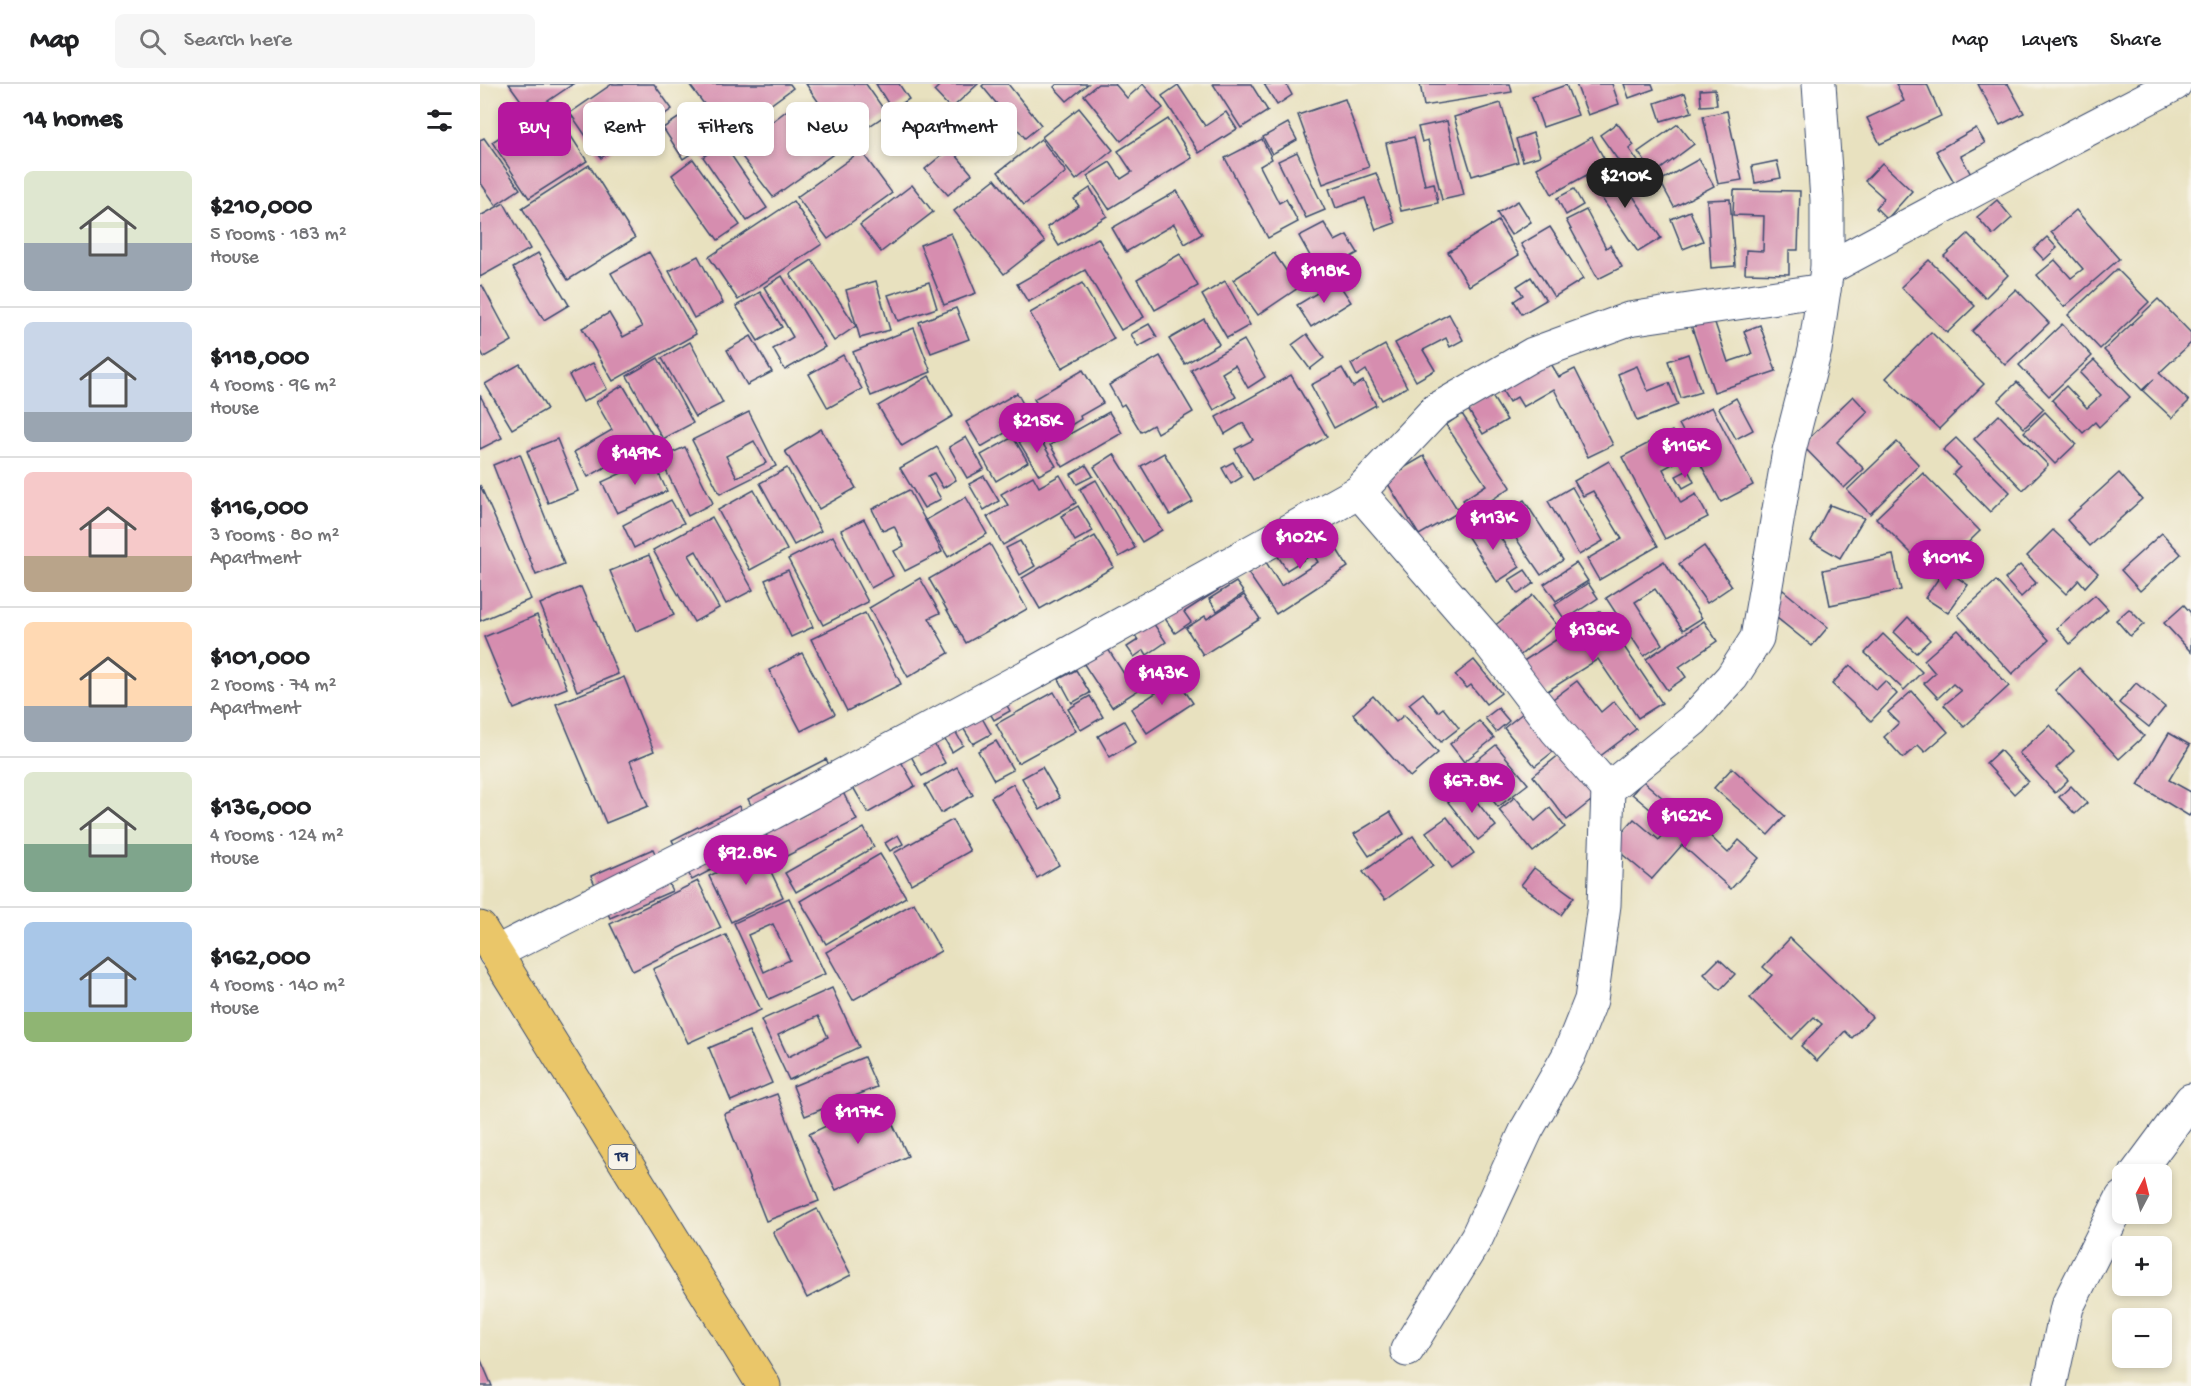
<!DOCTYPE html>
<html lang="en">
<head>
<meta charset="utf-8">
<style>
  :root { --surface:#fff; --page:#f6f6f6; --text:#202124; --muted:#757577; --line:#e0e0e0; --accent:#b5179e }
  body { margin:0; font-family:"Gochi Hand",sans-serif; background:var(--page); color:var(--text); height:100vh; display:flex; flex-direction:column; font-size:22px; white-space:nowrap }
  * { box-sizing:border-box; margin:0 }
  p { font-size:20px; color:var(--muted) }
  .icon { flex:none; width:33px; height:33px; fill:none; stroke:currentColor; stroke-width:2; stroke-linecap:round; stroke-linejoin:round }
  .map { position:relative; flex:1; overflow:hidden }
  .sheet { display:flex; flex-direction:column; background:var(--surface); width:480px }
  .sheet>* { flex:none }
  .top-card { position:absolute; left:18px; top:18px; width:570px; height:54px; display:flex; gap:12px }
  .needle { width:39px; rotate:7deg }
  .controls { position:absolute; left:1632px; top:1080px; display:grid; gap:12px }
  .controls a { display:grid; place-items:center; width:60px; height:60px; border-radius:9px; background:var(--surface); box-shadow:0 3px 9px #0003; font-size:30px }
  .price { position:absolute; translate:-50% -51px; padding:0 14px; border-radius:21px; background:var(--accent); color:#fff; font-size:20px; line-height:39px; filter:drop-shadow(0 2px 3px #0008) }
  .price::after { content:''; position:absolute; left:50%; top:36px; width:18px; height:14px; margin-left:-9px; background:inherit; clip-path:polygon(0 0,100% 0,50% 100%) }
  .price.current { background:#222; color:#fff }
  ul { padding:0; list-style:none }
  li { display:flex; align-items:center; gap:18px; height:150px; padding:0 24px }
  li+li { border-top:2px solid var(--line) }
  li span { display:grid; place-items:center; flex:none; width:168px; height:120px; border-radius:9px; color:#555 }
  li>.icon { margin-inline-start:auto }
  span .icon { width:72px; height:72px; fill:#fffc; stroke-width:1 }
  li b { font-size:26px }
  h2 { display:flex; justify-content:space-between; align-items:center; height:72px; padding:0 24px; font-size:26px }
  .chip { padding:0 21px; border-radius:9px; background:var(--surface); box-shadow:0 3px 9px #0003; font-size:21px; line-height:54px }
  .chip.current { background:var(--accent); color:#fff }
  header { display:flex; align-items:center; gap:36px; box-sizing:border-box; height:84px; padding:0 30px; background:var(--surface); border-bottom:2px solid var(--line) }
  header strong { font-size:28px }
  nav { display:flex; gap:33px; margin-inline-start:auto; font-size:21px }
  .search { width:420px; height:54px; background:var(--page); display:flex; align-items:center; gap:15px; box-sizing:border-box; padding:0 21px; border-radius:9px; color:var(--muted); font-size:22px }
  main { display:flex; flex:1; min-height:0 }
  .map>svg:first-child { display:block }
  .building { fill:#d68daf; fill-rule:evenodd }
  .lines { fill:none; stroke-linecap:round; stroke-linejoin:round }
  .minor-casing { stroke:#3a4a6d; stroke-width:35 }
  .highway-casing { stroke:#3a4a6d; stroke-width:35 }
  .minor { stroke:#fff; stroke-width:33 }
  .highway { stroke:#eac669; stroke-width:33 }
  .labels { text-anchor:middle; dominant-baseline:central; stroke-width:5; stroke-linejoin:round; paint-order:stroke }
  .shield { fill:#f7f3e8; stroke:#5d6a87; stroke-width:1.5 }
  .shield-label { font-size:15px; font-weight:bold; fill:#1b2f5e }
</style>
</head>
<body>
<header>
<strong>Map</strong>
<div class="search"><svg class="icon" aria-label="search" viewBox="0 0 24 24"><circle cx="10" cy="10" r="6"/><path d="M15 15l6 6"/></svg>Search here</div>
<nav><a>Map</a><a>Layers</a><a>Share</a></nav>
</header>
<main>
<section class="sheet">
<h2>14 homes<svg class="icon" aria-label="filters" viewBox="0 0 24 24"><path d="M4 7h16M4 17h16"/><circle cx="9" cy="7" r="2"/><circle cx="15" cy="17" r="2"/></svg></h2>
<ul>
<li><span style="background:linear-gradient(#dfe7d0 60%,#9aa5b1 0)"><svg class="icon" aria-label="home" viewBox="0 0 24 24"><path d="M3 11l9-7 9 7M6 9v11h12V9"/></svg></span><div><b>$210,000</b><p>5 rooms · 183 m²</p><p>House</p></div></li>
<li><span style="background:linear-gradient(#c9d6e8 75%,#9aa5b1 0)"><svg class="icon" aria-label="home" viewBox="0 0 24 24"><path d="M3 11l9-7 9 7M6 9v11h12V9"/></svg></span><div><b>$118,000</b><p>4 rooms · 96 m²</p><p>House</p></div></li>
<li><span style="background:linear-gradient(#f6c9c9 70%,#b9a48a 0)"><svg class="icon" aria-label="home" viewBox="0 0 24 24"><path d="M3 11l9-7 9 7M6 9v11h12V9"/></svg></span><div><b>$116,000</b><p>3 rooms · 80 m²</p><p>Apartment</p></div></li>
<li><span style="background:linear-gradient(#ffd9b3 70%,#9aa5b1 0)"><svg class="icon" aria-label="home" viewBox="0 0 24 24"><path d="M3 11l9-7 9 7M6 9v11h12V9"/></svg></span><div><b>$101,000</b><p>2 rooms · 74 m²</p><p>Apartment</p></div></li>
<li><span style="background:linear-gradient(#dfe7d0 60%,#7fa58c 0)"><svg class="icon" aria-label="home" viewBox="0 0 24 24"><path d="M3 11l9-7 9 7M6 9v11h12V9"/></svg></span><div><b>$136,000</b><p>4 rooms · 124 m²</p><p>House</p></div></li>
<li><span style="background:linear-gradient(#a9c7e8 75%,#8fb573 0)"><svg class="icon" aria-label="home" viewBox="0 0 24 24"><path d="M3 11l9-7 9 7M6 9v11h12V9"/></svg></span><div><b>$162,000</b><p>4 rooms · 140 m²</p><p>House</p></div></li>
</ul>
</section>
<div class="map">
<svg width="1711" height="1302" viewBox="0 0 1711 1302">
  <rect width="100%" height="100%" fill="#f7f3e8"/>
  <filter id="ink" filterUnits="userSpaceOnUse"><feTurbulence type="fractalNoise" baseFrequency=".0167" numOctaves="2"/><feDisplacementMap in="SourceGraphic" scale="12" xChannelSelector="R" yChannelSelector="G"/><feConvolveMatrix kernelMatrix="1 2 1 2 8 2 1 2 1" color-interpolation-filters="sRGB"/></filter>
  <filter id="wash" filterUnits="userSpaceOnUse"><feTurbulence type="fractalNoise" baseFrequency=".008" numOctaves="4" result="noise"/><feDisplacementMap in="SourceGraphic" scale="24" xChannelSelector="R" yChannelSelector="G"/><feGaussianBlur stdDeviation="1.35" result="paint"/><feColorMatrix in="noise" values="0 0 0 0 0 0 0 0 0 0 0 0 0 0 0 0 0 1.4 0 .05"/><feComposite in="paint" operator="in"/></filter>
  <g filter="url(#wash)">
    <rect width="100%" height="100%" fill="#e8e1bf"/>
    <g id="blocks">
      <g class="building">
        <polygon points="29,0 93,0 50,29"/>
        <polygon points="132,0 174,0 192,25 121,74 90,29"/>
        <polygon points="209,0 310,0 313,4 248,52"/>
        <polygon points="326,0 386,0 407,30 366,58"/>
        <polygon points="396,0 419,0 429,15 412,26"/>
        <polygon points="461,0 498,0 471,25 454,7"/>
        <polygon points="504,0 528,0 561,41 545,54 502,2"/>
        <polygon points="577,0 608,0 587,17 574,3"/>
        <polygon points="618,0 635,0 647,14 663,0 683,24 641,57 604,11"/>
        <polygon points="733,0 771,0 788,27 761,44"/>
        <polygon points="784,0 806,0 812,11 797,21"/>
        <polygon points="940,0 1030,0 1032,8 944,22"/>
        <polygon points="1096,0 1132,0 1139,20 1108,31"/>
        <polygon points="1144,0 1172,0 1174,5 1149,14"/>
        <polygon points="1416,0 1447,0 1461,32 1400,60 1387,34 1424,17"/>
        <polygon points="1498,0 1528,0 1544,29 1520,41"/>
        <polygon points="698,1 725,42 746,28 757,45 719,69 682,12"/>
        <polygon points="1086,1 1098,31 1063,43 1052,13"/>
        <polygon points="1235,5 1237,21 1221,22 1220,6"/>
        <polygon points="1205,9 1212,28 1181,37 1175,19"/>
        <polygon points="865,15 889,83 843,100 818,31"/>
        <polygon points="318,18 356,68 293,113 256,65"/>
        <polygon points="1021,19 1038,78 992,92 974,33"/>
        <polygon points="71,21 107,77 49,114 12,58"/>
        <polygon points="218,21 238,52 203,75 183,44"/>
        <polygon points="599,24 633,66 596,96 562,53"/>
        <polygon points="1247,27 1262,96 1238,100 1223,32"/>
        <polygon points="688,35 712,74 629,125 607,92 630,78 641,95 652,88 638,67"/>
        <polygon points="967,37 984,111 962,116 948,56 942,58 938,43"/>
        <polygon points="808,39 817,56 792,70 783,53"/>
        <polygon points="1137,39 1154,61 1149,65 1165,87 1152,96 1120,51"/>
        <polygon points="1198,40 1214,60 1174,90 1158,68"/>
        <polygon points="1496,44 1505,59 1481,72 1494,96 1478,105 1456,67"/>
        <polygon points="1053,49 1060,72 1043,77 1036,55"/>
        <polygon points="934,53 945,101 954,99 958,119 921,127 906,59"/>
        <polygon points="1112,53 1127,80 1072,110 1057,84"/>
        <polygon points="4,54 40,105 16,121 0,98 0,56"/>
        <polygon points="561,55 586,88 544,121 518,88"/>
        <polygon points="782,55 792,75 780,82 799,119 806,115 818,138 788,154 745,74"/>
        <polygon points="243,59 287,124 267,137 223,73"/>
        <polygon points="470,64 492,90 468,111 445,85"/>
        <polygon points="381,67 412,109 348,155 317,113"/>
        <polygon points="817,68 845,126 826,134 798,77"/>
        <polygon points="213,75 260,141 238,156 192,91"/>
        <polygon points="1219,75 1234,102 1194,123 1180,97"/>
        <polygon points="1297,77 1301,94 1275,99 1272,82"/>
        <polygon points="1402,79 1432,107 1407,135 1396,124 1404,114 1385,97"/>
        <polygon points="109,81 155,154 88,196 42,124"/>
        <polygon points="1133,82 1181,154 1158,168 1110,97"/>
        <polygon points="896,89 915,139 896,146 885,114 856,124 849,105"/>
        <polygon points="515,95 565,158 524,190 474,127"/>
        <polygon points="432,101 453,128 401,168 380,141"/>
        <polygon points="610,104 627,132 579,162 567,143 599,122 594,115"/>
        <polygon points="1094,105 1103,121 1086,131 1077,114"/>
        <polygon points="1254,106 1320,107 1318,166 1309,166 1309,190 1265,189 1266,166 1283,167 1284,132 1253,131"/>
        <polygon points="697,107 722,150 705,160 694,140 646,168 632,144"/>
        <polygon points="1250,115 1255,182 1231,184 1227,116"/>
        <polygon points="1517,116 1532,134 1513,151 1497,133"/>
        <polygon points="313,117 342,160 258,216 229,173"/>
        <polygon points="1038,117 1051,138 1031,151 1017,129"/>
        <polygon points="24,119 50,165 0,193 0,132"/>
        <polygon points="1106,126 1126,164 1130,161 1142,183 1118,195 1086,136"/>
        <polygon points="1596,126 1639,175 1584,223 1557,191 1575,176 1591,194 1603,185 1571,148"/>
        <polygon points="1210,127 1223,157 1203,165 1191,135"/>
        <polygon points="1018,137 1039,171 989,202 968,168"/>
        <polygon points="844,139 855,157 867,151 878,169 840,190 819,152"/>
        <polygon points="1070,143 1103,195 1074,213 1041,160"/>
        <polygon points="471,149 496,209 464,221 440,161"/>
        <polygon points="1488,150 1528,191 1505,214 1464,172"/>
        <polygon points="1567,153 1577,164 1564,176 1554,165"/>
        <polygon points="618,154 664,233 641,246 605,186 548,218 537,200"/>
        <polygon points="169,168 216,250 133,297 102,244 129,229 143,253 162,243 131,189"/>
        <polygon points="58,169 89,221 64,236 33,184"/>
        <polygon points="794,169 818,204 778,231 753,196"/>
        <polygon points="700,170 718,202 675,226 657,195"/>
        <polygon points="218,172 243,219 214,234 189,187"/>
        <polygon points="332,176 376,242 354,257 310,190"/>
        <polygon points="1449,176 1495,222 1467,249 1421,203"/>
        <polygon points="1637,185 1669,218 1620,265 1588,231"/>
        <polygon points="302,192 345,263 305,286 293,265 313,253 284,203"/>
        <polygon points="1051,193 1066,216 1042,230 1034,217 1043,211 1037,202"/>
        <polygon points="396,197 410,246 380,254 366,206"/>
        <polygon points="745,197 770,241 747,254 722,211"/>
        <polygon points="857,197 871,218 831,243 817,221"/>
        <polygon points="449,198 457,224 418,237 408,211"/>
        <polygon points="602,199 634,255 582,284 550,229"/>
        <polygon points="2,201 32,257 4,273 0,265 0,202"/>
        <polygon points="1536,205 1569,239 1525,281 1492,247"/>
        <polygon points="280,208 302,243 278,257 256,222"/>
        <polygon points="1678,215 1711,249 1711,259 1679,289 1709,317 1692,334 1663,307 1674,295 1662,306 1624,266"/>
        <polygon points="476,224 489,255 451,269 439,238"/>
        <polygon points="969,230 983,256 970,263 966,254 943,266 955,286 936,297 915,259"/>
        <polygon points="1233,233 1248,278 1272,270 1264,247 1280,241 1296,287 1234,308 1211,241"/>
        <polygon points="724,235 739,260 705,280 689,255"/>
        <polygon points="669,240 677,253 658,263 651,250"/>
        <polygon points="1582,240 1612,272 1569,312 1539,281"/>
        <polygon points="434,244 451,288 391,312 373,268"/>
        <polygon points="1451,248 1504,300 1459,345 1406,294"/>
        <polygon points="827,250 844,274 830,285 812,261"/>
        <polygon points="271,252 292,288 267,301 247,266"/>
        <polygon points="764,256 785,293 768,304 755,281 742,289 756,313 734,326 711,286"/>
        <polygon points="210,258 243,319 215,333 182,274"/>
        <polygon points="905,261 927,303 902,316 886,286 877,292 871,280"/>
        <polygon points="1208,270 1221,308 1201,314 1188,277"/>
        <polygon points="363,271 382,305 348,324 329,290"/>
        <polygon points="680,272 713,328 677,349 673,341 661,348 644,320 641,322 629,301"/>
        <polygon points="178,274 213,339 183,355 147,292"/>
        <polygon points="1614,276 1650,313 1619,343 1615,338 1603,349 1572,316 1586,302 1607,324 1621,311 1600,289"/>
        <polygon points="1070,278 1079,293 1095,285 1133,361 1108,373 1074,305 1043,323 1037,313 1029,318 1022,306"/>
        <polygon points="113,279 127,305 103,318 89,291"/>
        <polygon points="40,280 67,325 32,345 5,300"/>
        <polygon points="1157,282 1168,307 1189,299 1198,321 1157,337 1138,290"/>
        <polygon points="862,284 873,303 883,297 896,321 854,344 831,301"/>
        <polygon points="603,286 623,319 600,332 601,335 575,351 554,315"/>
        <polygon points="811,291 847,353 773,396 755,365 773,356 763,339 745,350 736,333"/>
        <polygon points="449,292 473,332 422,362 398,322"/>
        <polygon points="1537,298 1564,325 1544,344 1518,317"/>
        <polygon points="143,301 175,355 108,393 94,368 132,346 116,318"/>
        <polygon points="537,309 551,334 501,363 486,338"/>
        <polygon points="1010,309 1027,336 1003,350 986,322"/>
        <polygon points="0,311 22,354 0,365"/>
        <polygon points="1373,312 1388,328 1357,358 1384,385 1364,404 1322,361"/>
        <polygon points="1256,314 1273,346 1256,355 1239,324"/>
        <polygon points="1232,323 1273,401 1241,418 1199,340"/>
        <path d="M269,328L296,382L240,410L212,356ZM274,357L286,379L257,393L246,372Z"/>
        <polygon points="629,328 642,349 583,383 570,361"/>
        <polygon points="1565,328 1596,360 1575,380 1544,348"/>
        <polygon points="982,330 1031,403 992,429 983,416 1006,401 966,341"/>
        <polygon points="1519,331 1568,381 1543,406 1494,355"/>
        <polygon points="341,345 376,404 339,425 305,367"/>
        <polygon points="1192,347 1206,373 1183,385 1201,419 1216,410 1228,433 1185,455 1142,373"/>
        <polygon points="556,348 576,382 559,391 539,358"/>
        <polygon points="486,353 504,385 487,394 469,363"/>
        <polygon points="533,353 548,378 516,397 501,371"/>
        <polygon points="1476,354 1530,408 1510,428 1473,390 1480,383 1463,366"/>
        <polygon points="77,355 98,407 68,419 47,367"/>
        <polygon points="1417,358 1439,381 1390,430 1367,406"/>
        <polygon points="205,363 233,419 208,432 180,374"/>
        <polygon points="457,363 476,396 463,404 454,389 448,392 461,415 444,424 420,384"/>
        <polygon points="684,369 713,418 690,431 661,382"/>
        <polygon points="40,370 84,480 56,491 13,381"/>
        <polygon points="634,370 682,446 662,458 614,383"/>
        <polygon points="944,372 979,428 939,451 905,395"/>
        <polygon points="172,375 187,407 137,429 122,398"/>
        <polygon points="1129,377 1178,462 1119,496 1107,475 1142,455 1113,407 1103,412 1094,397"/>
        <polygon points="753,378 762,393 751,400 742,384"/>
        <polygon points="606,381 613,392 597,400 591,390"/>
        <polygon points="307,384 341,447 314,461 280,399"/>
        <polygon points="1208,386 1214,398 1203,404 1196,392"/>
        <polygon points="1443,389 1500,447 1454,492 1396,434"/>
        <polygon points="1639,389 1662,415 1610,462 1587,436"/>
        <polygon points="580,391 596,419 523,461 507,433 528,421 521,410 553,392 559,403"/>
        <polygon points="504,392 519,417 504,426 489,400"/>
        <polygon points="616,396 655,464 639,473 600,405"/>
        <polygon points="0,401 51,515 0,537"/>
        <polygon points="1092,403 1123,457 1099,471 1068,417"/>
        <polygon points="274,406 307,466 270,486 238,426"/>
        <polygon points="429,406 462,468 425,487 414,467 424,462 414,442 403,447 392,425"/>
        <polygon points="486,413 507,450 468,473 446,436"/>
        <polygon points="191,416 204,439 154,464 143,441"/>
        <polygon points="1044,416 1083,476 1061,491 1020,431"/>
        <polygon points="1350,421 1384,434 1360,474 1331,457"/>
        <polygon points="598,422 613,447 595,457 581,432"/>
        <polygon points="232,433 273,506 246,520 216,467 209,471 239,524 214,538 173,466"/>
        <polygon points="384,435 413,492 391,504 361,446"/>
        <polygon points="1008,435 1040,483 1017,498 986,450"/>
        <polygon points="842,442 868,483 796,530 768,489 786,478 801,502 838,478 833,470 807,486 797,471"/>
        <polygon points="1573,446 1618,489 1605,503 1599,496 1586,510 1547,472"/>
        <polygon points="1682,449 1701,470 1660,507 1641,486"/>
        <polygon points="353,452 388,518 343,541 308,475"/>
        <polygon points="615,452 634,483 560,525 542,494"/>
        <polygon points="540,457 555,482 540,491 526,464"/>
        <polygon points="510,460 547,525 486,559 449,495"/>
        <polygon points="1224,462 1252,502 1227,519 1199,480"/>
        <polygon points="169,471 194,531 156,547 130,487"/>
        <polygon points="1413,471 1421,506 1350,521 1343,486"/>
        <polygon points="1184,477 1222,534 1203,546 1175,505 1155,518 1182,560 1164,572 1126,514"/>
        <polygon points="1096,479 1108,497 1076,517 1064,500"/>
        <polygon points="1540,481 1556,499 1541,513 1525,495"/>
        <polygon points="1465,485 1488,501 1468,529 1445,514"/>
        <polygon points="308,486 333,543 311,553 285,496"/>
        <polygon points="1045,486 1054,499 1038,510 1029,496"/>
        <polygon points="440,494 460,529 449,534 469,569 428,593 389,524"/>
        <polygon points="755,495 704,528 711,538 695,549 671,514"/>
        <polygon points="1516,497 1569,556 1532,590 1478,531"/>
        <polygon points="756,498 764,509 737,527 729,515"/>
        <polygon points="1108,499 1118,514 1085,536 1075,521"/>
        <polygon points="101,503 138,590 97,607 60,520"/>
        <polygon points="1303,506 1348,543 1332,562 1287,526"/>
        <polygon points="764,511 780,535 723,571 706,544 725,532 727,535"/>
        <polygon points="1053,511 1077,541 1037,574 1013,543"/>
        <polygon points="1615,511 1628,525 1590,560 1577,544"/>
        <polygon points="657,515 686,558 667,571 664,566 654,573 647,563 658,556 651,545 626,562 646,593 670,578 680,592 632,623 590,559"/>
        <polygon points="1704,521 1711,529 1711,568 1684,539"/>
        <polygon points="1649,525 1664,540 1650,552 1636,536"/>
        <polygon points="1120,527 1182,619 1158,634 1118,575 1063,610 1042,578"/>
        <polygon points="385,529 421,600 367,627 331,555"/>
        <polygon points="57,531 87,604 34,625 4,553"/>
        <polygon points="1428,533 1450,556 1436,569 1414,548"/>
        <polygon points="1224,537 1237,557 1199,583 1206,593 1187,606 1166,575"/>
        <polygon points="1478,546 1529,602 1484,643 1464,621 1481,607 1473,600 1458,614 1444,599 1455,589 1444,576"/>
        <polygon points="1403,550 1442,588 1424,606 1385,569"/>
        <polygon points="322,569 355,630 321,647 289,586"/>
        <polygon points="994,576 1021,609 1006,620 991,601 987,604 975,591"/>
        <polygon points="1370,581 1396,606 1405,597 1417,610 1391,637 1352,600"/>
        <polygon points="1599,584 1664,652 1639,675 1575,606"/>
        <polygon points="596,586 610,609 592,619 579,595"/>
        <polygon points="144,593 174,667 150,677 168,722 126,739 76,620"/>
        <polygon points="697,595 713,619 667,649 651,625"/>
        <polygon points="1097,597 1121,628 1134,617 1156,645 1115,676 1069,618"/>
        <polygon points="1656,599 1685,623 1669,643 1639,619"/>
        <polygon points="516,602 530,627 514,636 499,611"/>
        <polygon points="1432,607 1468,648 1445,668 1438,661 1423,674 1404,653 1419,639 1408,628"/>
        <polygon points="574,608 596,647 538,679 516,640"/>
        <polygon points="488,609 511,650 493,660 482,642 475,647 483,661 472,668 450,630"/>
        <polygon points="943,609 958,628 963,624 979,644 961,658 929,620"/>
        <polygon points="610,612 623,633 601,646 588,625"/>
        <polygon points="893,612 916,638 924,631 958,669 930,693 873,630"/>
        <polygon points="1018,624 1029,637 1016,648 1005,634"/>
        <polygon points="1048,625 1079,663 1055,682 1024,644"/>
        <polygon points="441,637 465,679 442,692 419,650"/>
        <polygon points="644,637 656,658 630,673 618,652"/>
        <polygon points="999,637 1014,654 984,678 970,660"/>
        <polygon points="1570,641 1594,667 1576,684 1588,696 1575,709 1539,669"/>
        <polygon points="1689,649 1710,661 1689,696 1711,708 1711,729 1709,732 1658,701"/>
        <polygon points="516,657 533,686 514,696 498,667"/>
        <polygon points="1016,661 1048,700 1018,723 987,684"/>
        <polygon points="1520,666 1548,697 1534,710 1506,679"/>
        <polygon points="415,667 435,702 388,729 359,679"/>
        <polygon points="1080,670 1116,713 1087,736 1053,692"/>
        <path d="M346,675L377,736L299,776L268,715ZM323,720L328,729L316,735L311,726Z"/>
        <polygon points="477,683 493,711 461,729 445,701"/>
        <polygon points="562,683 580,714 560,726 542,694"/>
        <polygon points="1252,684 1305,732 1288,751 1234,704"/>
        <polygon points="1163,697 1199,728 1188,740 1152,710"/>
        <polygon points="533,700 579,781 557,794 511,713"/>
        <polygon points="1591,702 1607,719 1595,730 1579,713"/>
        <polygon points="986,704 1016,742 998,756 968,718"/>
        <polygon points="1035,713 1055,737 1070,724 1085,743 1053,768 1019,726"/>
        <polygon points="259,722 279,761 212,796 192,756"/>
        <polygon points="910,728 924,750 889,772 874,750"/>
        <polygon points="1226,728 1237,738 1227,749 1248,769 1259,756 1279,774 1251,805 1202,761 1172,795 1131,761 1154,735 1179,756 1201,730 1214,741"/>
        <polygon points="967,733 994,769 972,784 946,748"/>
        <polygon points="472,736 490,767 431,800 414,769"/>
        <polygon points="384,744 394,763 316,808 305,789"/>
        <polygon points="418,751 423,760 410,767 405,759"/>
        <polygon points="933,752 953,781 905,816 883,788"/>
        <polygon points="173,765 192,807 130,834 111,792"/>
        <polygon points="281,767 303,813 251,838 229,792"/>
        <polygon points="400,770 426,813 346,860 320,817"/>
        <polygon points="1054,784 1094,813 1081,831 1041,801"/>
        <polygon points="218,797 241,844 153,887 130,840"/>
        <path d="M309,814L345,890L289,915L254,839ZM293,840L310,876L284,888L268,851Z"/>
        <polygon points="434,819 461,867 373,916 346,868"/>
        <polygon points="246,851 281,926 208,959 173,885"/>
        <polygon points="1310,854 1392,933 1372,954 1365,947 1337,977 1321,962 1342,940 1334,933 1312,955 1270,914 1292,891 1283,883"/>
        <polygon points="1239,875 1255,890 1240,906 1224,890"/>
        <path d="M352,904L379,963L309,996L281,936ZM338,932L348,953L308,973L298,951Z"/>
        <polygon points="269,947 292,999 251,1017 229,964"/>
        <polygon points="384,973 397,1003 325,1032 313,1002"/>
        <polygon points="297,1010 339,1117 286,1137 244,1030"/>
        <polygon points="401,1016 428,1072 356,1106 329,1050"/>
        <polygon points="337,1125 371,1191 327,1214 293,1148"/>
        <polygon points="0,1274 12,1302 0,1302"/>
      </g>
    </g>
  </g>
  <g filter="url(#ink)">
    <use href="#blocks" fill-opacity="0" stroke="#3a4a6d" stroke-width="1.5"/>
    <g class="lines">
      <defs>
        <g id="minor">
          <polyline points="1347,185 1593,53 1695,0"/>
          <polyline points="879,408 1009,558 1076,646 1128,705"/>
          <polyline points="15,869 292,729 559,586 879,408 956,326 1053,270 1149,235 1344,206"/>
          <polyline points="1656,1090 1711,1016"/>
          <polyline points="927,1266 997,1153 1047,1045 1089,971 1111,916 1124,821 1128,705 1213,636 1252,593 1277,554 1309,367 1335,266 1347,185 1347,116 1339,0"/>
          <polyline points="1570,1302 1587,1223 1642,1114"/>
        </g>
        <polyline id="highway" points="0,844 284,1302"/>
      </defs>
      <use href="#minor" class="minor-casing"/>
      <use href="#highway" class="highway-casing"/>
      <use href="#minor" class="minor"/>
      <use href="#highway" class="highway"/>
    </g>
  </g>
  <g class="labels">
    <rect class="shield" x="128.5" y="1061" width="27" height="24" rx="4.5"/>
    <g class="shield-label">
      <text x="142" y="1073">T9</text>
    </g>
  </g>
</svg>
<div class="controls">
<a><svg class="needle" viewBox="-14 -14 28 28"><path d="M0-13l5 13h-10z" fill="#e53935"/><path d="M0 13l5-13h-10z" fill="#757577"/></svg></a>
<a>+</a>
<a>−</a>
</div>
<b class="price current" style="left:1145px;top:125px">$210K</b>
<b class="price" style="left:844px;top:220px">$118K</b>
<b class="price" style="left:557px;top:370px">$215K</b>
<b class="price" style="left:1205px;top:395px">$116K</b>
<b class="price" style="left:155px;top:402px">$149K</b>
<b class="price" style="left:1013px;top:467px">$113K</b>
<b class="price" style="left:820px;top:486px">$102K</b>
<b class="price" style="left:1466px;top:507px">$101K</b>
<b class="price" style="left:1113px;top:579px">$136K</b>
<b class="price" style="left:682px;top:622px">$143K</b>
<b class="price" style="left:992px;top:730px">$67.8K</b>
<b class="price" style="left:1205px;top:765px">$162K</b>
<b class="price" style="left:266px;top:802px">$92.8K</b>
<b class="price" style="left:378px;top:1061px">$117K</b>
<div class="top-card">
<a class="chip current">Buy</a>
<a class="chip">Rent</a>
<a class="chip">Filters</a>
<a class="chip">New</a>
<a class="chip">Apartment</a>
</div>
</div>
</main>
</body>
</html>
